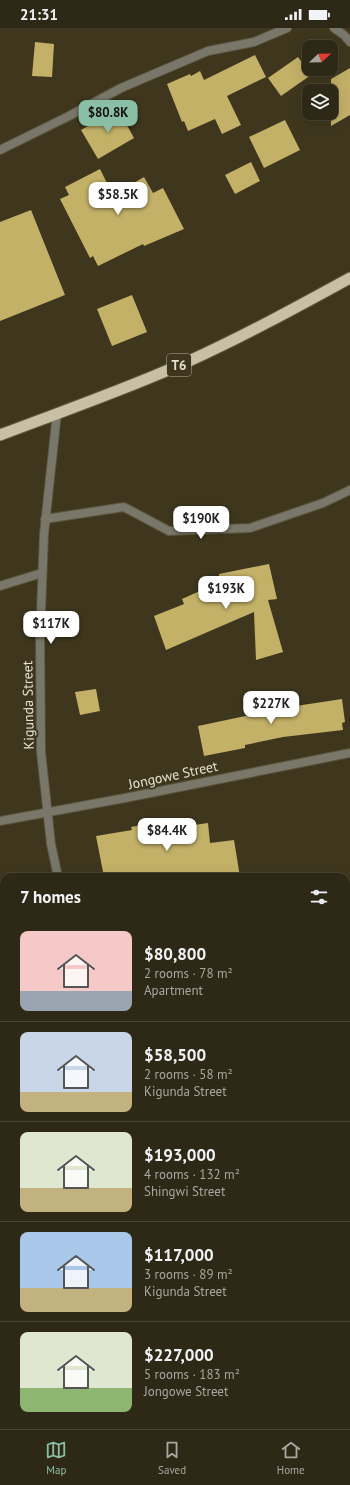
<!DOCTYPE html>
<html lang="en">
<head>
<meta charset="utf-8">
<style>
  :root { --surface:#2e2916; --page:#3a3523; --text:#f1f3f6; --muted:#a7a6a1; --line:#494535; --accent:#8abfa5 }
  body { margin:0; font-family:"PT Sans",sans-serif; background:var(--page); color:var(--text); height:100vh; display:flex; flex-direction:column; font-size:15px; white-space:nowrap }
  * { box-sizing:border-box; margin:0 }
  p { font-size:13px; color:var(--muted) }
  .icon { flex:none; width:22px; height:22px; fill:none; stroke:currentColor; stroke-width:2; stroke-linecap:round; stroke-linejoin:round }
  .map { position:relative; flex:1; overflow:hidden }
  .drawer { position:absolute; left:0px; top:845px; width:350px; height:556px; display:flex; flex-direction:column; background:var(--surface); border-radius:12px 12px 0 0; box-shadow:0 4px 16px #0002,0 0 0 1px var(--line) }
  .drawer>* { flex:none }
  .needle { width:26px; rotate:68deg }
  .fabs { position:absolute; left:302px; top:12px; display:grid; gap:8px }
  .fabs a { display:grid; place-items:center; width:36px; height:36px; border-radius:8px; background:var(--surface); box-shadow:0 4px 16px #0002,0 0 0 1px var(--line); font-size:20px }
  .price { position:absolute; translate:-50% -34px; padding:0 9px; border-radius:8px; background:#fff; color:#222; font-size:13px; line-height:26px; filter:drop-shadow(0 1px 2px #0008) }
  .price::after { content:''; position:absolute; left:50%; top:24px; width:12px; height:9px; margin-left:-6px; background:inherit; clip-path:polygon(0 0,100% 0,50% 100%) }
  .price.selected { background:var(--accent); color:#111 }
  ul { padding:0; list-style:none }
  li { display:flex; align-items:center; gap:12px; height:100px; padding:0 20px }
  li+li { border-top:1px solid var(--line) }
  li span { display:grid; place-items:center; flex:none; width:112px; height:80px; border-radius:8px; color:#555 }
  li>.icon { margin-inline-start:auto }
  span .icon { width:48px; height:48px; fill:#fffc; stroke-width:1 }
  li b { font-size:17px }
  h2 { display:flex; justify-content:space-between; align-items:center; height:48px; padding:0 20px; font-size:17px }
  .status { display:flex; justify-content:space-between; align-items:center; height:28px; padding:0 20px; background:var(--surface); direction:ltr }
  .status svg { height:11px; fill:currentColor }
  .tab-bar { display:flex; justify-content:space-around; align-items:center; height:56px; border-top:1px solid var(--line); background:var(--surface); font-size:11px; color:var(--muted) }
  .tab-bar a { display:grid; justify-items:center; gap:2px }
  .tab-bar .selected { color:var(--accent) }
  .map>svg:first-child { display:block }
  .building { fill:#c3b168 }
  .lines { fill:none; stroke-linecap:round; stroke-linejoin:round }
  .minor-casing { stroke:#5c563e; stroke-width:10 }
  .trunk-casing { stroke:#5c563e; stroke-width:13 }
  .minor { stroke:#79766a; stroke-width:8 }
  .trunk { stroke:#c7c0a4; stroke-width:11 }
  .labels { text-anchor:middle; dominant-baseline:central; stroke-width:4; stroke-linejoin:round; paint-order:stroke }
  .shield { fill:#3e371e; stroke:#b3af9c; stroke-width:1 }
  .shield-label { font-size:13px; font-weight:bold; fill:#e5e2d2 }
  .street-label { font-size:14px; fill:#e5e2d2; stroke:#3e371e }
</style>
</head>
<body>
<div class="status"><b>21:31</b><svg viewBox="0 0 49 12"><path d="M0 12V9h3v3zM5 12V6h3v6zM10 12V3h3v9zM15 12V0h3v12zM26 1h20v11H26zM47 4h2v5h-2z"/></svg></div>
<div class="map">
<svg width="350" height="1401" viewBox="0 0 350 1401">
  <rect width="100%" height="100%" fill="#3e371e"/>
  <g class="building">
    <polygon points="35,14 54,16 52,49 32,48"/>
    <polygon points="255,27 266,49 227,68 241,97 222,106 215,91 188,103 184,93 182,94 167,56 190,46 191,48 200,43 204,52"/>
    <polygon points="298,29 311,47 281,68 268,50"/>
    <polygon points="350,40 350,87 331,98 331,51"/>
    <polygon points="118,81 134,110 98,131 81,102"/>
    <polygon points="285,92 300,122 264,140 249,109"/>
    <polygon points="251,134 260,153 235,166 225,147"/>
    <polygon points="100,141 113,167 144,149 153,165 163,160 184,201 144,218 143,216 98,238 93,228 90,230 60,171 69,167 65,159"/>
    <polygon points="31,182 65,267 0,293 0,194"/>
    <polygon points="132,267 147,304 112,318 97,281"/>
    <polygon points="269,536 277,571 268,572 283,624 256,632 254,584 166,622 154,588 184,576 182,571 220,554 219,546"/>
    <polygon points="96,661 100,683 80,687 75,664"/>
    <polygon points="342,671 345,694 342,695 343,702 283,709 245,717 245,720 204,728 198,698 255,686 253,676 274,672 276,681"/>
    <polygon points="178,790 180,799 208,795 210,815 234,812 240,849 104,849 96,808 132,802 131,799"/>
  </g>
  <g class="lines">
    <defs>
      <g id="minor">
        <polyline points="334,0 344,7 350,14"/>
        <polyline points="0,122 69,88 121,60 208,23 254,14 287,0"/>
        <polyline points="57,385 44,506 40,610 41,724 51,816 58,849"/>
        <polyline points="45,491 124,479 169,503 250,500 323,475 350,462"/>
        <polyline points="0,558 42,545"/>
        <polyline points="0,793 125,770 350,725"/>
        <polyline points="0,1018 4,1018"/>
        <polyline points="346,1185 350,1173"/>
        <polyline points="3,1401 5,1397"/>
        <polyline points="264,1401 266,1397"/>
      </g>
      <path id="trunk" d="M0,407C63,383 127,361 189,333C244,308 297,279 350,250"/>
    </defs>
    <use href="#minor" class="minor-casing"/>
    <use href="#trunk" class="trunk-casing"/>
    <use href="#minor" class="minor"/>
    <use href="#trunk" class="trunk"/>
  </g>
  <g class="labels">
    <rect class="shield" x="167" y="326" width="24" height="22" rx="3"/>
    <g class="shield-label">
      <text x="179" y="337">T6</text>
    </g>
    <g class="street-label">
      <text transform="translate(28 677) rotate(-91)">Kigunda Street</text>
      <text transform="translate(173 747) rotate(-12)">Jongowe Street</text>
    </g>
  </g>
</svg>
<div class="fabs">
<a><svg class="needle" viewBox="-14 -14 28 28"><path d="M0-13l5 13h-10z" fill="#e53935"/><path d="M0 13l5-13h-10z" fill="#a7a6a1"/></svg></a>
<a><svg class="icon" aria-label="layers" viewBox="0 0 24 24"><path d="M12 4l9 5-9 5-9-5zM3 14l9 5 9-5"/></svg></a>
</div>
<b class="price selected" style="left:108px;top:106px">$80.8K</b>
<b class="price" style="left:118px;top:188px">$58.5K</b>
<b class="price" style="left:201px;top:512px">$190K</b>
<b class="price" style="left:226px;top:582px">$193K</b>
<b class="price" style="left:51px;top:617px">$117K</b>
<b class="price" style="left:271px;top:697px">$227K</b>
<b class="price" style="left:167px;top:824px">$84.4K</b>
<section class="drawer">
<h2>7 homes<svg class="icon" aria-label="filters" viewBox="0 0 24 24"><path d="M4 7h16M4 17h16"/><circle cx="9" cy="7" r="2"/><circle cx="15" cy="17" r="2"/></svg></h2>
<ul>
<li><span style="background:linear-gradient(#f6c9c9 75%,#9aa5b1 0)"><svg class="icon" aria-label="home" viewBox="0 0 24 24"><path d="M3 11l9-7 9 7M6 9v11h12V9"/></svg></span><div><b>$80,800</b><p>2 rooms · 78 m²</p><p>Apartment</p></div></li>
<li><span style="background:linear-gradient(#c9d6e8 75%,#c2b280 0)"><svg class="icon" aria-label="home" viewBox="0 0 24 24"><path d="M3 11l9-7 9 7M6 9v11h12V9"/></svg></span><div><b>$58,500</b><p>2 rooms · 58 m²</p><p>Kigunda Street</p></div></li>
<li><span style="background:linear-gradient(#dfe7d0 70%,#c2b280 0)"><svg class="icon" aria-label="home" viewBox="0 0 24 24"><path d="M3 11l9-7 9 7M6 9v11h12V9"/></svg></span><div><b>$193,000</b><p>4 rooms · 132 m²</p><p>Shingwi Street</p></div></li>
<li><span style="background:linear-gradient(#a9c7e8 70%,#c2b280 0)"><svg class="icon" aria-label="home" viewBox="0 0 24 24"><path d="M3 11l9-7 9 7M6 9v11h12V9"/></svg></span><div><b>$117,000</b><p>3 rooms · 89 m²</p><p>Kigunda Street</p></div></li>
<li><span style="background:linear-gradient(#dfe7d0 70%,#8fb573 0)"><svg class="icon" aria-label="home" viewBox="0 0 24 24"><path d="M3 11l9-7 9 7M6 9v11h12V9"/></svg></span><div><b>$227,000</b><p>5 rooms · 183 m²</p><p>Jongowe Street</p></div></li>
</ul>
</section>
</div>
<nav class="tab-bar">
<a class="selected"><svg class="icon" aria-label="map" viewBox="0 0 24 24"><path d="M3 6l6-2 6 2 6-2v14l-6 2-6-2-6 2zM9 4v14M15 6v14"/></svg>Map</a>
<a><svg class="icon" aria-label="saved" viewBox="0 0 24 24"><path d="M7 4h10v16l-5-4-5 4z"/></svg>Saved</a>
<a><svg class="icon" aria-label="home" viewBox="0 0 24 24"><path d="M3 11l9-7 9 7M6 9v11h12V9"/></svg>Home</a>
</nav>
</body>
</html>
